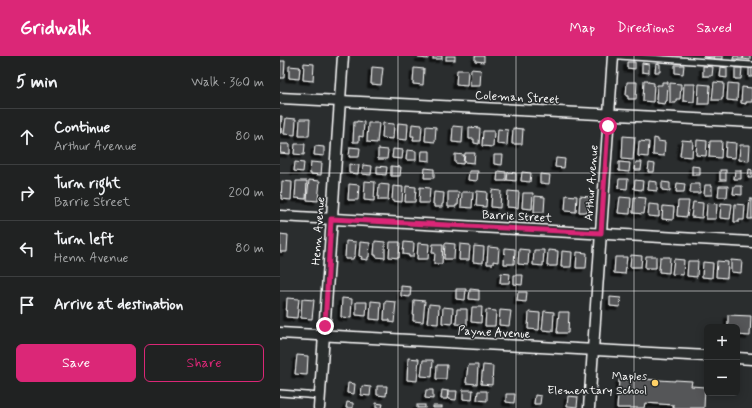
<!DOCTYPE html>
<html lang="en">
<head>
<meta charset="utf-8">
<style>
  body { margin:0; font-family:Mynerve,sans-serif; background:#282a2a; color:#f1f3f6 }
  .controls { position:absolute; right:12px; bottom:12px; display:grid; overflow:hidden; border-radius:6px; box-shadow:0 2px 10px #0003 }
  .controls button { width:36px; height:36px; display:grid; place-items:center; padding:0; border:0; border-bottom:1px solid #3d3f40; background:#202222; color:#f1f3f6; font:20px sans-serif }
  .stop { position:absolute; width:12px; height:12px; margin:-9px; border:3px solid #db2777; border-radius:50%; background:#fff }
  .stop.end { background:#db2777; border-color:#fff; box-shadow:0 1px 4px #0008 }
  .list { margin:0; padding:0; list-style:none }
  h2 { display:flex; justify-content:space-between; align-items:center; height:52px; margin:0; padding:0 16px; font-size:17px }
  h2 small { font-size:13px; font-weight:400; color:#a2a4a5 }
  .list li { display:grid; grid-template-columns:26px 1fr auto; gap:12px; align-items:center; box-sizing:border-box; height:56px; padding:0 16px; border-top:1px solid #3d3f40 }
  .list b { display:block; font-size:15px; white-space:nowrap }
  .list p { margin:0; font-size:13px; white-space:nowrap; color:#a2a4a5 }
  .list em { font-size:13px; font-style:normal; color:#a2a4a5 }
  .actions { display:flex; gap:8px; padding:12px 16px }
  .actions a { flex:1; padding:9px 0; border:1px solid #db2777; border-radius:6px; text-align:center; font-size:14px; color:#db2777 }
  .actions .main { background:#db2777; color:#fff }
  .icon { flex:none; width:22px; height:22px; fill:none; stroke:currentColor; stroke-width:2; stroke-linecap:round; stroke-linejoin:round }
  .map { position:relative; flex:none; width:472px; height:352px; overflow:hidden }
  header { display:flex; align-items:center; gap:24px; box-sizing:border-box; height:56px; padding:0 20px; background:#db2777; color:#fff }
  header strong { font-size:19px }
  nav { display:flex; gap:22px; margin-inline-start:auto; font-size:14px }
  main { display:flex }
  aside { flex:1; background:#202222 }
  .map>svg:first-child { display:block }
  .building { fill:#555758; stroke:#fff; filter:url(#shadow) }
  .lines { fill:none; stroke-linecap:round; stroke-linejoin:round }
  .lane-casing { stroke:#fff; stroke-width:8 }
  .street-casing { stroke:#fff; stroke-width:13 }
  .lane { stroke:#2a2d2e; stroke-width:5 }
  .street { stroke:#2a2d2e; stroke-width:10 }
  .route { stroke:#db2777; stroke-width:5 }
  .grid { fill:none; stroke:#fff; stroke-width:1; stroke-opacity:0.55 }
  .poi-dot { fill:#ffd166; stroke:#2a2d2e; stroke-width:1.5 }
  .labels { text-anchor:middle; stroke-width:3; stroke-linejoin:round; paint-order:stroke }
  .street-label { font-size:12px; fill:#fff; stroke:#2a2d2e }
  .poi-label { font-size:12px; fill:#fff; stroke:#2a2d2e; text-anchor:end }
</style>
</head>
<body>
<header>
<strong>Gridwalk</strong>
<nav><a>Map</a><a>Directions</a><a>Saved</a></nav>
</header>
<main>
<aside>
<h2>5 min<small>Walk · 360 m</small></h2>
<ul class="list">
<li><svg class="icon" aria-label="ahead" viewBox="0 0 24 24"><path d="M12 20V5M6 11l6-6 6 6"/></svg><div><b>Continue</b><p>Arthur Avenue</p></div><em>80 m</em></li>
<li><svg class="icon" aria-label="right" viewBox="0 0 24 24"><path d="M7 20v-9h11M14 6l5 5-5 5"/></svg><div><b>Turn right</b><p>Barrie Street</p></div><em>200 m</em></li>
<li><svg class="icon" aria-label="left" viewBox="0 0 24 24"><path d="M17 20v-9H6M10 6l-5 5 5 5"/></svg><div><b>Turn left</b><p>Henn Avenue</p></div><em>80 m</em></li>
<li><svg class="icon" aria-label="arrive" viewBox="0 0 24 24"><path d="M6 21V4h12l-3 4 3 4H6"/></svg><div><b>Arrive at destination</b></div></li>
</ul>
<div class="actions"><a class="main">Save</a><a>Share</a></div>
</aside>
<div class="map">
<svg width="472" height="352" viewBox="0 0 472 352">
  <defs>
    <filter id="shadow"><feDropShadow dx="-3.5" dy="3.5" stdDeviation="0" flood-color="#0009"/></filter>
  </defs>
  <rect width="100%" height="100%" fill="#2a2d2e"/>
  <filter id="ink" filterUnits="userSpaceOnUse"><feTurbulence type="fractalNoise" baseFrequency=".025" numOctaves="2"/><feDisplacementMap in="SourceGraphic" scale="8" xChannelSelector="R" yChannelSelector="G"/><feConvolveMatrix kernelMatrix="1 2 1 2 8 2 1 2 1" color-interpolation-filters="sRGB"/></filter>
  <g filter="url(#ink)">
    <g class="building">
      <path d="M139 0H148V3L139 2Z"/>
      <rect x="153" y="0" width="9" height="3"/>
      <rect x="166" y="0" width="9" height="4"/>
      <path d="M195 0H204V6L195 5Z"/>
      <path d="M423 0H434V2L423 1Z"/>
      <path d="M435 0H443V3H434Z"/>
      <path d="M454 0H463V3H453Z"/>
      <path d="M464 0H470V4L463 3Z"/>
      <path d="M0 5H5L4 22H0Z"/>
      <path d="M347 6H355V13L347 12Z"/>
      <path d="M24 7 34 8 33 25 23 24Z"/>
      <path d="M362 7 369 8V17L362 16Z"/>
      <path d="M376 7 380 8V16H375Z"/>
      <path d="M395 9H404L403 18 395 17Z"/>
      <path d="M9 10 20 11 19 23 9 22Z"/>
      <path d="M423 10 433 11 432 20H423Z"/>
      <path d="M92 11 103 12 101 29 91 28Z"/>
      <path d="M441 11 447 12V22L440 21Z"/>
      <path d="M134 12 144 13 143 29 133 28Z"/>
      <path d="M455 12H462L461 23H455Z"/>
      <rect x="469" y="12" width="3" height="9"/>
      <path d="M191 13 201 14 200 30H190Z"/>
      <path d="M177 14H188L187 30 176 29Z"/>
      <path d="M364 24H368V26L374 27 373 46 363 45Z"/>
      <path d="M347 26H357L356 43H348V40H346Z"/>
      <path d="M382 26H388L387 45H386L385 48 377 47V44H376L377 29H382Z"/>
      <path d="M434 26 444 27 443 42H442V44H432Z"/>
      <path d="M390 27 401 28 400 43H396V47H390Z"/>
      <path d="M448 27 458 28 457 45 447 44Z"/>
      <path d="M404 28H415L414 46 403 45Z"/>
      <path d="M419 28 430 29 429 48H418Z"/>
      <path d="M462 31 472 32V46H466V48L461 47Z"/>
      <path d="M0 60H2L1 77H0Z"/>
      <path d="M6 62 16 63 15 79 4 78Z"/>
      <path d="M20 63H30L29 80H19Z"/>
      <path d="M77 65 84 66 83 81 79 80V86H73L74 66H77Z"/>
      <path d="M88 67H99L97 87 87 86Z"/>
      <path d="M103 67 114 68 113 83 102 82Z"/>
      <path d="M118 67 128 68 127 84 117 83Z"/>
      <path d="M132 68 142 69 141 84H133L134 80H131Z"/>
      <path d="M146 70 156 71 155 86 145 85Z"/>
      <path d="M173 70 183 71 182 87 172 86Z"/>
      <path d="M189 71 200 72 199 88 194 87V83H189Z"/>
      <path d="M233 72 243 73 242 88H232Z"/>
      <path d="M218 73 228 74 227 89 217 88Z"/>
      <path d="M203 75H214L213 91 202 90Z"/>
      <path d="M343 80 355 81 353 104 342 103Z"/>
      <path d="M374 82 378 83V85L385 86 384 100 373 99Z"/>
      <path d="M402 84 413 85 412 101 400 100Z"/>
      <path d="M417 84 427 85 426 100 416 99Z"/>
      <path d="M359 85 369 86 368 101 358 100Z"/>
      <path d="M430 85H442L441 102 429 101Z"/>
      <path d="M446 86 456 87 455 102 445 101Z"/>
      <path d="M1 88H10V98L0 97Z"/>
      <path d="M15 88H25L24 99 14 98Z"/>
      <path d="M460 89H470L469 105 459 104Z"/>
      <path d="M35 90 44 91V100L34 99Z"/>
      <path d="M70 91 80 92 79 101H69Z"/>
      <path d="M98 93 108 94 107 103H98Z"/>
      <path d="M113 93 123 94 122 103 112 102Z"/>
      <path d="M127 94 136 95V104H126Z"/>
      <path d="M142 95H150V105L141 104Z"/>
      <path d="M185 97H195L194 107 184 106Z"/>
      <path d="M175 98 184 99 183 108 175 107Z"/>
      <path d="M214 99H223L222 109 214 108Z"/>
      <path d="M276 102 285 103 284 112 275 111Z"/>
      <path d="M15 106 24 107 23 116 14 115Z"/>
      <path d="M31 106 42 107 41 119 30 118Z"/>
      <path d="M339 106 350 107 349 116 339 115Z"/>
      <path d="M356 106H362L361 114H355Z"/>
      <path d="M369 107 375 108 374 116H368Z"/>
      <path d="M69 108 79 109 78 118 69 117Z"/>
      <path d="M83 109 92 110 91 119 82 118Z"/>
      <path d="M97 110 107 111 106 119 97 118Z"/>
      <path d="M111 110 121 111 120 120H111Z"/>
      <path d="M412 110 420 111V119H412Z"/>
      <path d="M145 112 154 113V122H144Z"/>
      <path d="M469 113 472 114V122H468Z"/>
      <rect x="440" y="114" width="6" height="10"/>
      <path d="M455 114H461V123H454Z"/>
      <path d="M189 115H198L197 125 188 124Z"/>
      <path d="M218 115 226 116V125H217Z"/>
      <path d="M228 116 236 117V125L227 124Z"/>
      <path d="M242 116 251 117 250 126 241 125Z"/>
      <path d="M260 118 270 119 269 128 260 127Z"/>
      <path d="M339 123H348L347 133 338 132Z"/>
      <path d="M29 124 40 125 38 145 27 144Z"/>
      <path d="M355 124 363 125 362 134 354 133Z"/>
      <path d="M2 125 12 126 11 144 1 143Z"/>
      <path d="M16 125H27L26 143 15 142Z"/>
      <path d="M85 125 95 126 94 145 84 144Z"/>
      <path d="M369 125 377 126V135L368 134Z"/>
      <path d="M382 126 390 127V135L382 134Z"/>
      <path d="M397 127 405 128 404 136H396Z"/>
      <path d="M69 128 79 129 78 144H68Z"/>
      <path d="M99 128 109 129 108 144H98Z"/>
      <path d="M411 128H420V137H410Z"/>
      <path d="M425 129H432V139H424Z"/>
      <path d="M113 130 123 131 122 146 112 145Z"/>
      <path d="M126 130 136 131 135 146H125Z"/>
      <path d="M439 130H448L447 141H438Z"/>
      <path d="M454 130H462V139L453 138Z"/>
      <path d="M140 131 150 132 149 147H139Z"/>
      <path d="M212 134 221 135 220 152 211 151Z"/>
      <path d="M197 135 207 136 206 151 196 150Z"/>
      <path d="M228 135 239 136 238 152 227 151Z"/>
      <path d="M154 136 164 137 163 148H162V151H154V148H153Z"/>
      <path d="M168 136H179L178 149H176V151H168Z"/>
      <path d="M182 136H193L192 152 181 151Z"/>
      <path d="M243 137H253L252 153 242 152Z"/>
      <path d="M286 139 297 140 296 156 285 155Z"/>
      <path d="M255 140 265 141 264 156H254Z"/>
      <path d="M300 140 310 141 309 156H299Z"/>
      <path d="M340 141 351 142 350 158 338 157Z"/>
      <path d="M354 141 366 142 364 158 353 157Z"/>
      <path d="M470 143H472V163H468Z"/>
      <path d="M398 145H409L407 161 397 160Z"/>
      <path d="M413 146 423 147 422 162 411 161Z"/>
      <path d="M427 147 437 148 436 163H426Z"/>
      <path d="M441 147 452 148 450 163 440 162Z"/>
      <path d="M369 148 379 149V161L368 160Z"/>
      <path d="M455 148 465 149 464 164H459V166H454Z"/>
      <path d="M383 150 394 151 393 164 382 163Z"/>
      <path d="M0 178 8 179 7 196H0Z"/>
      <path d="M66 185 76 186 75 200H74L73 203H65Z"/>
      <path d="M95 185 105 186V202L96 201V199H94Z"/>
      <path d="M80 186 90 187 89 201H88V204L81 203 82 201 79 200Z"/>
      <path d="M110 186H120L119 202 109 201Z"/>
      <path d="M124 186 134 187 133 201H129V199L123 198Z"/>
      <path d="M138 187 149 188 148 203H137Z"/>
      <path d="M165 187 175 188 174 203H164Z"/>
      <path d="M153 188H163L162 208H154L155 197H152Z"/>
      <path d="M180 188 190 189 189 204H179Z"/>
      <path d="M194 190 204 191 203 207 193 206Z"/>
      <path d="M208 191 219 192 218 206 213 205V208H207Z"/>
      <path d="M225 192 235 193 234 208H224Z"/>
      <path d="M239 193 249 194 248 209 238 208Z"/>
      <path d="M254 194H264L263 210 253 209Z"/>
      <path d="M268 194 278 195 277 210H267Z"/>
      <path d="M282 195 292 196 291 211H281Z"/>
      <path d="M297 196 307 197 306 212H296Z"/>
      <path d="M351 199 362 200 361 211H350Z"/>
      <path d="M366 200H376V212H365Z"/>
      <path d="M335 201H347L345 218 334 217Z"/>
      <path d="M380 201H390L389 217 379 216Z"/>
      <path d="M394 203 404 204 403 219 392 218Z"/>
      <path d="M451 204 462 205 461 217 451 216Z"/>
      <path d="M408 205H418L417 221 407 220Z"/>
      <path d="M437 205 448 206 447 222 436 221Z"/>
      <path d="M423 206 433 207 432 222 422 221Z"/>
      <path d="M221 217 230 218 229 227H220Z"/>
      <path d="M234 219H243L242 229 234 228Z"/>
      <path d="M121 230 131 231 130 241 121 240Z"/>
      <path d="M176 233H186L185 244 176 243Z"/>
      <path d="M190 233 199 234V244L189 243Z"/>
      <path d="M238 236H247L246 246 237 245Z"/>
      <path d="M330 241 341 242 340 251 330 250Z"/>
      <path d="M7 242 19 243 17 262 6 261Z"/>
      <path d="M62 242 72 243 71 262 61 261Z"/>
      <path d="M22 243 34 244 32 263 21 262Z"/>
      <path d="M134 244 145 245 143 266 133 265Z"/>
      <path d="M91 245 101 246 100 264 90 263Z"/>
      <path d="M105 245 116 246 114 267 110 266V264H104Z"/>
      <path d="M76 246H87L86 260 76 259Z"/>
      <path d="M149 248 159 249 158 268 147 267Z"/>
      <path d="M163 251 173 252 172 268 162 267Z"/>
      <path d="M192 251H202L201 267 191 266Z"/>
      <path d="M177 253H187V269L176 268Z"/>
      <path d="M206 254 216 255 215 270H205Z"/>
      <path d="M220 254 231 255 229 270 219 269Z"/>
      <path d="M264 255 274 256 273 275 262 274Z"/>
      <path d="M249 256 260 257 259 274 248 273Z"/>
      <path d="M279 256H289L288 277H277Z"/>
      <path d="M448 259 471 260 470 280 457 279V271H448Z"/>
      <path d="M17 299 28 300 27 319 15 318Z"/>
      <path d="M128 302 139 303 137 325 127 324Z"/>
      <path d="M143 304H153L152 321 141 320Z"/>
      <path d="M157 309H167L166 323H156Z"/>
      <path d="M188 309H198L197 328 186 327Z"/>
      <path d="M203 309 213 310 212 329 201 328Z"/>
      <path d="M348 321 363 322V323L395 325V324L412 325 411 330 425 331 424 352H393L394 349 365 347 364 352H337L339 324 340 323 348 324Z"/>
      <path d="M68 327 75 328 74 338 67 337Z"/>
      <path d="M82 330 91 331 90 340 81 339Z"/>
      <path d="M97 330H107L106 340 97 339Z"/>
      <path d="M146 334H153V343L145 342Z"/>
      <path d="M162 334 168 335 167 343H161Z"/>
      <path d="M183 334H193L192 344 183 343Z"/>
      <path d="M168 335H177L176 344 168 343Z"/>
      <path d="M198 335H207V345L197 344Z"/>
      <path d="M226 338H235L234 347 226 346Z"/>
      <path d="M255 339 261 340 260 348H254Z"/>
      <path d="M288 340 298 341 297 351 287 350Z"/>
      <path d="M67 346 73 347V352H66Z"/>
      <path d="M96 347 103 348 102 352H96Z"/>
      <rect x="137" y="349" width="8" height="3"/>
      <rect x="153" y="350" width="9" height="2"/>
    </g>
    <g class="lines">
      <g class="lane-casing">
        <g id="lane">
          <path d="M339 0 472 9"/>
          <path d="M0 337 40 340"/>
        </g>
      </g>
      <g class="street-casing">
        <g id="street">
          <path d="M0 42 319 58 472 66"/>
          <path d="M0 160 472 186"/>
          <path d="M0 277 427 300"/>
          <path d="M457 302 472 303"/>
          <path d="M39 352 63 0"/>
          <path d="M309 352 333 0"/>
        </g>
      </g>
      <use href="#lane" class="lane"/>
      <use href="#street" class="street"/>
    </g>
  </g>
  <g class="lines" filter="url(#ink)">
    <path class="route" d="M45 270 51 163 321 177 328 70"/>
  </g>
  <path class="grid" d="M118 0V352M236 0V352M354 0V352M0 117H472M0 235H472"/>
  <circle class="poi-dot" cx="375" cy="327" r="4"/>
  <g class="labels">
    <g class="street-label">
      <text transform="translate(237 41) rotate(3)" y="4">Coleman Street</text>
      <text transform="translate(311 127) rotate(-86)" y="4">Arthur Avenue</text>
      <text transform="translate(237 160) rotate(3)" y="4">Barrie Street</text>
      <text transform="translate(38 175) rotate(-86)" y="4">Henn Avenue</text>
      <text transform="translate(214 276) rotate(3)" y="4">Payne Avenue</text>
    </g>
    <g class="poi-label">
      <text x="367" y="324">Maples<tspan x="367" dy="14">Elementary School</tspan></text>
    </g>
  </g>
</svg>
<div class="controls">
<button>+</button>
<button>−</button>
</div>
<div class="stop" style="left:328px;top:70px"></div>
<div class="stop end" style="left:45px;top:270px"></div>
</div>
</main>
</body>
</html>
